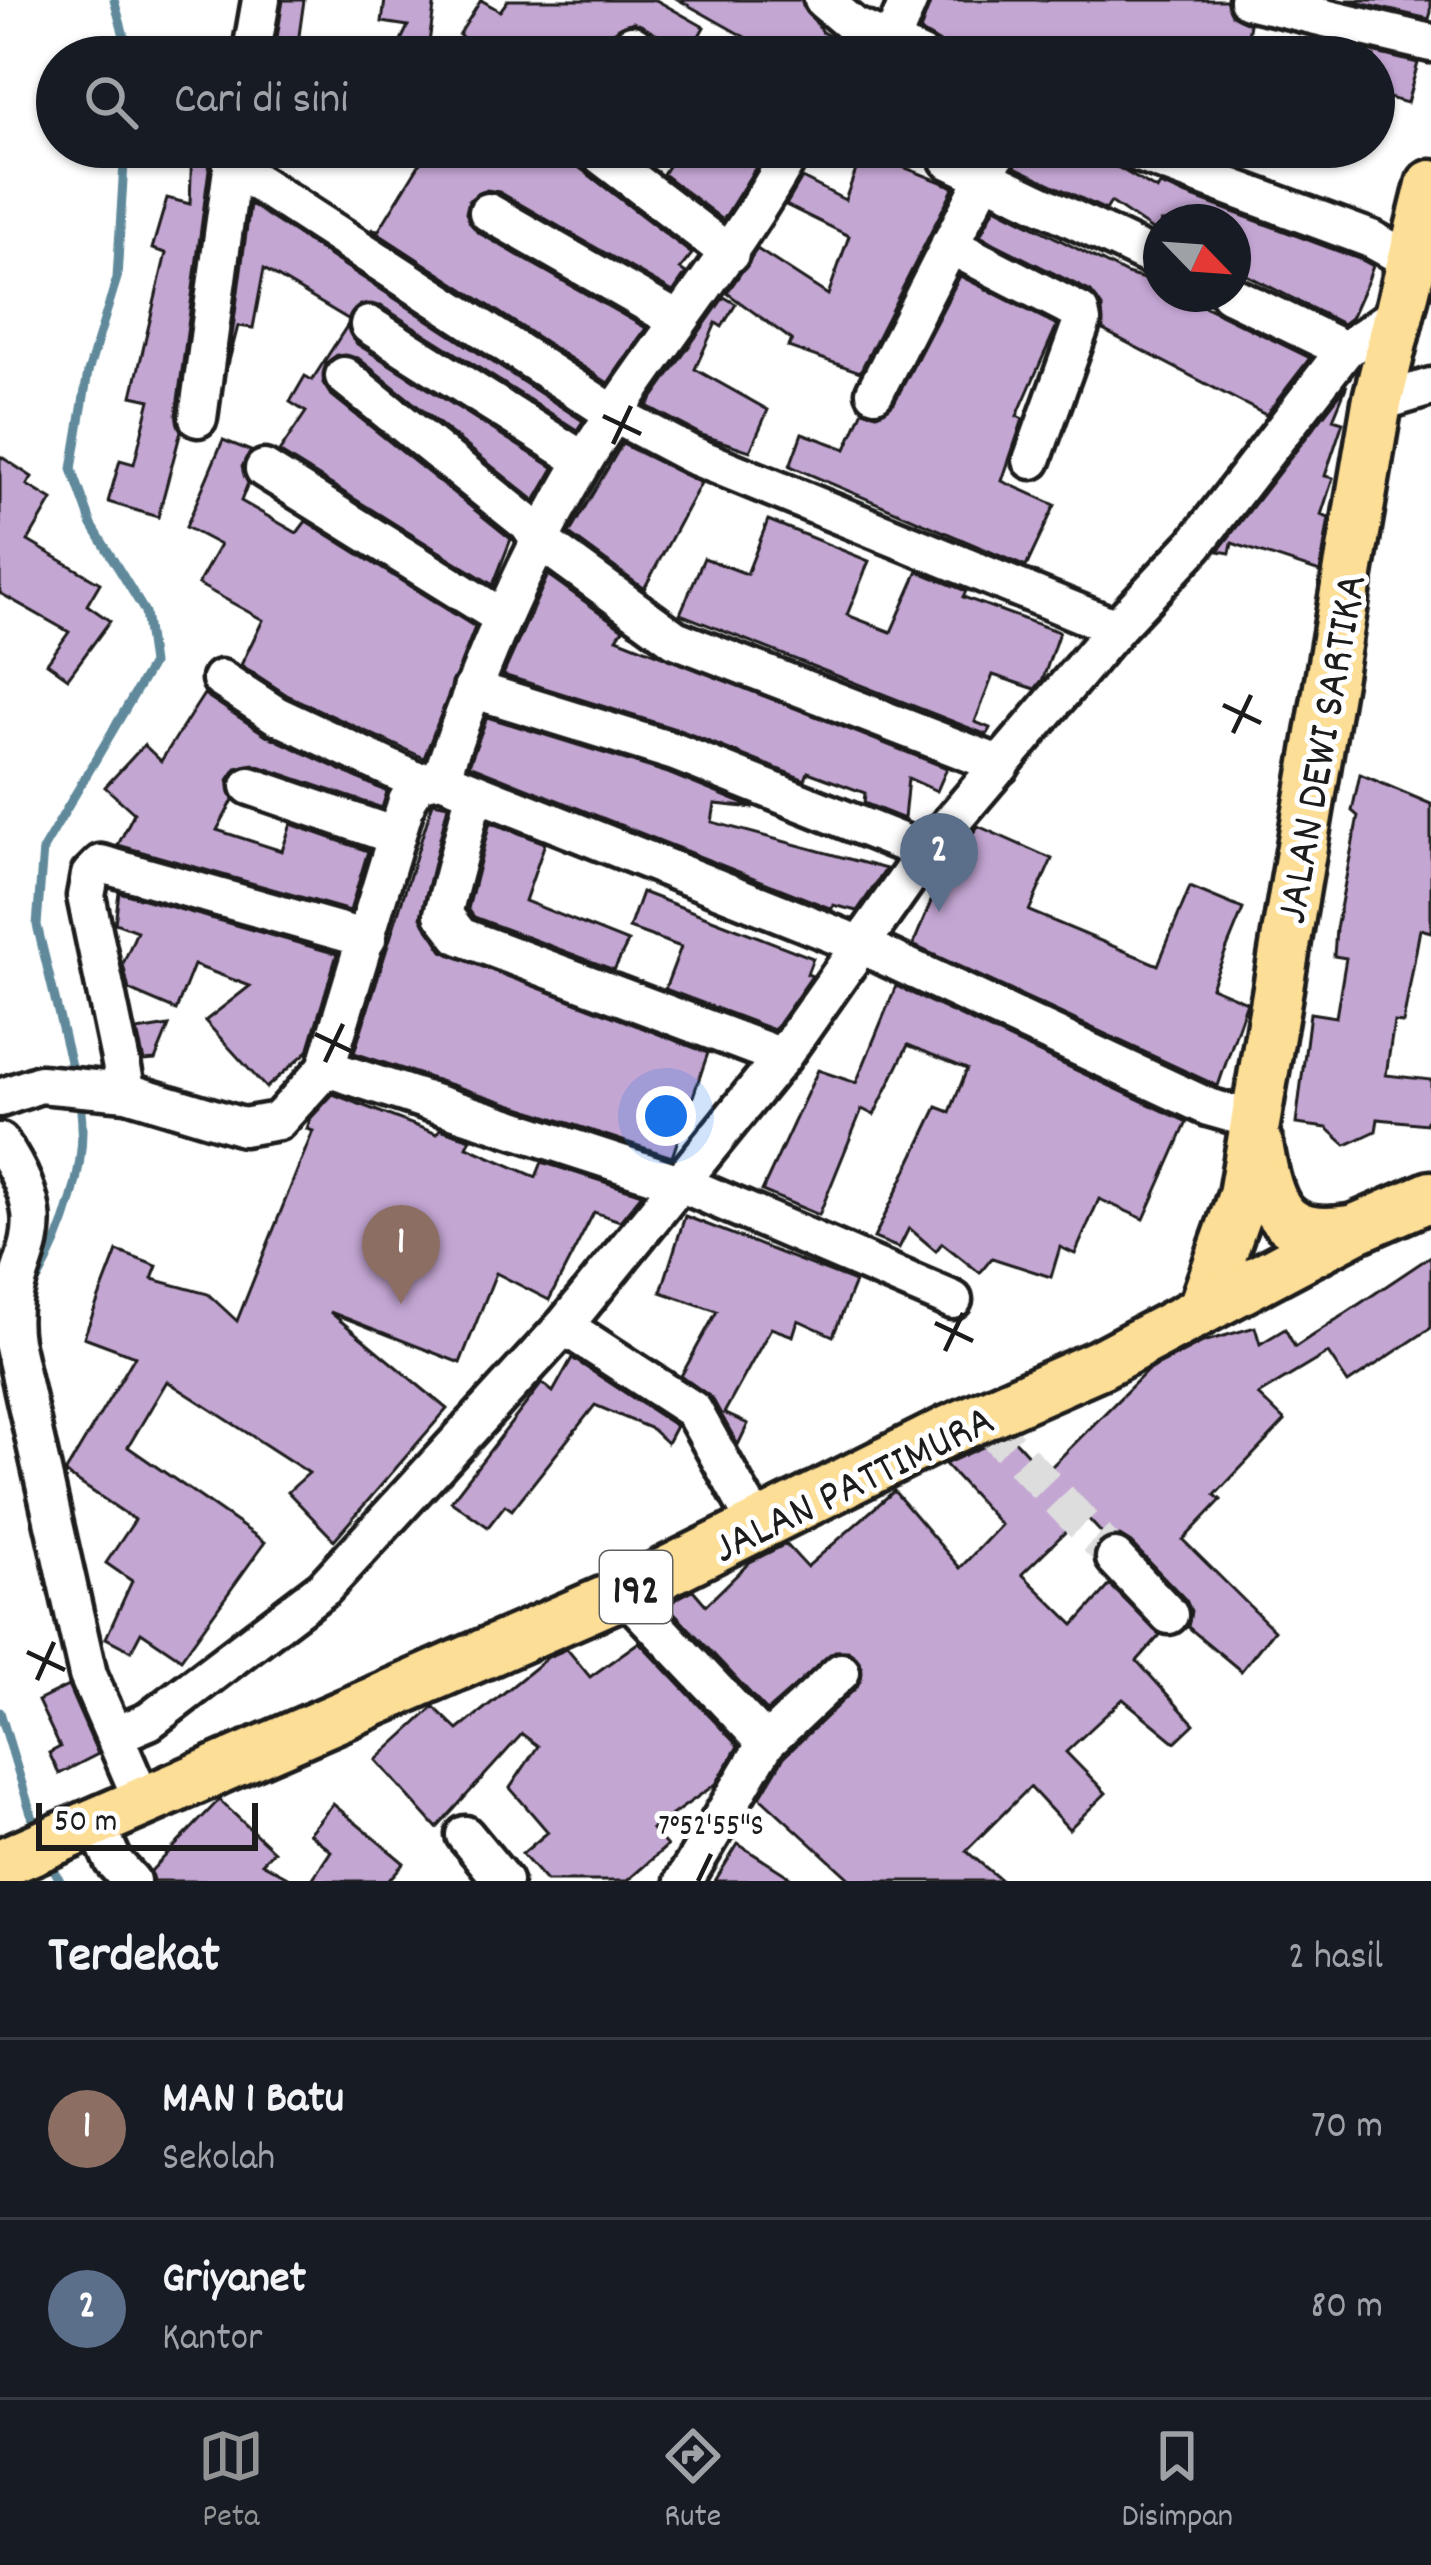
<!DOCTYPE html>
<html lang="id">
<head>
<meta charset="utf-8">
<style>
  body { margin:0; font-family:Dekko,sans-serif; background:#20242c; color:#f1f3f6 }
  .compass { position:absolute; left:1143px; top:204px; width:108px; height:108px; border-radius:50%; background:#171b24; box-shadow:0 3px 9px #0004; rotate:115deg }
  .scale { position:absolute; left:36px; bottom:30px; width:222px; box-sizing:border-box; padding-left:12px; border:6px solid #1c1c1c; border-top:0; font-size:33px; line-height:42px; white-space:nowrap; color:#1c1c1c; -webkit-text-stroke:9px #fff; paint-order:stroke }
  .you { position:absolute; left:666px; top:1116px; width:42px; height:42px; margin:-30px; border:9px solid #fff; border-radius:50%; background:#1a73e8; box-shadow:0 0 0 18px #1a73e833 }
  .badge { display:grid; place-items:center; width:78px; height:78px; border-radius:50%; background:#919294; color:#fff; font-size:39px; font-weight:700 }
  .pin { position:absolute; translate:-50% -99px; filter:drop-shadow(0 3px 6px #0008) }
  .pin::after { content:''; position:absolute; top:63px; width:42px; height:36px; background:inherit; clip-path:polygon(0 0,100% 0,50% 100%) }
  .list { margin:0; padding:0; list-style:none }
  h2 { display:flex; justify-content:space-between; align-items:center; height:156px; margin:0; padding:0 48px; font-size:51px }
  h2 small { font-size:39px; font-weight:400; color:#9ea1a6 }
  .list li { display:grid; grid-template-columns:78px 1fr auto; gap:36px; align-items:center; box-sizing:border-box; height:180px; padding:0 48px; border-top:3px solid #363941 }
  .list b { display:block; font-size:45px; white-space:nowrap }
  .list p { margin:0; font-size:39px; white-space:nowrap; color:#9ea1a6 }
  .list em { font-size:39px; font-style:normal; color:#9ea1a6 }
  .icon { flex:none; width:66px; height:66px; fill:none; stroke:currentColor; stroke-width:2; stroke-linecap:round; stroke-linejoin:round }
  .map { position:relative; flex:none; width:1431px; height:1881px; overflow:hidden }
  .search { position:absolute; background:#171b24; box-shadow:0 3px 9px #0004; left:36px; right:36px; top:36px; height:132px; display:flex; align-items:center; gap:30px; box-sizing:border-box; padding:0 42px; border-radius:66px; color:#9ea1a6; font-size:45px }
  .sheet { height:516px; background:#171b24 }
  nav { display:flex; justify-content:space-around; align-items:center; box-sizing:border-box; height:168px; border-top:3px solid #363941; background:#171b24; font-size:33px; color:#9ea1a6 }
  nav a { display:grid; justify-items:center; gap:6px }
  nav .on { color:#919294 }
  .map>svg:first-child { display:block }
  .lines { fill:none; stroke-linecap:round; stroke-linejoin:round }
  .stream { stroke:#608a9b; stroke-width:9 }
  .building { fill:#c4a6d3; stroke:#1c1c1c; stroke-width:3 }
  .minor-tunnel { stroke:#ddd; stroke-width:36; stroke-dasharray:36 18; stroke-linecap:butt }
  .minor-casing { stroke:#1c1c1c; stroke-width:45 }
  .major-casing { stroke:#1c1c1c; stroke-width:57 }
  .minor { stroke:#fff; stroke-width:36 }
  .major { stroke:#fdde96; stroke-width:48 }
  .ticks { fill:none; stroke:#1c1c1c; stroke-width:4.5 }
  .labels { text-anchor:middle; stroke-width:10; stroke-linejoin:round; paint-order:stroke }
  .shield { fill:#fff; stroke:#606060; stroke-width:3 }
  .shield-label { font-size:42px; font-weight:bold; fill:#1c1c1c }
  .street-label { font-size:45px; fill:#1c1c1c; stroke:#fff }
  .ticks-label { font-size:30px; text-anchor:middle; fill:#1c1c1c; stroke:#fff; stroke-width:10; stroke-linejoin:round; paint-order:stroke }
</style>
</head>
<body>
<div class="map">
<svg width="1431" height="1881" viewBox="0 0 1431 1881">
  <rect width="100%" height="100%" fill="#fff"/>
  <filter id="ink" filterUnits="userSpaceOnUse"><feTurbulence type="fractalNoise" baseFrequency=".00833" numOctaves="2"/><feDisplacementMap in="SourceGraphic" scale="24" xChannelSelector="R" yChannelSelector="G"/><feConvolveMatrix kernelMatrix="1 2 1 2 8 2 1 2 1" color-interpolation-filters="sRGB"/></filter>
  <g filter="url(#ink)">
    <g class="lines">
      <g class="stream">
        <path d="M114 0 130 57"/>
        <path d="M74 1078 37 925 43 849 152 664 145 612 92 525 72 469 88 372 117 278 125 147"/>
        <path d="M29 1294C63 1240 93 1157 78 1094"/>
        <path d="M0 1712 37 1833"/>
        <path d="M49 1859 60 1881"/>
      </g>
    </g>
    <g class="building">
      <path d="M283 0H304L296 57H274Z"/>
      <path d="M385 0H435L427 57H393L408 26 382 22Z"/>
      <path d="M481 0 500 11 508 0H656L704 27 687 57H673L664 38 633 22 613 32 614 57H493L459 35Z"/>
      <path d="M679 0H801L822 32 868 57H739L750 40Z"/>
      <path d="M931 0H1226L1232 15 1250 24 1244 57H944L940 43 920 31Z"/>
      <path d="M1346 0H1431V12L1429 19Z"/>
      <path d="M1317 39 1418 63 1407 103 1374 94V57H1312Z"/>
      <path d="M192 147H212L176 415 181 431 158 517 108 502 120 460 134 464 150 400 132 396 166 253 152 249 167 198 190 204Z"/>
      <path d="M430 147H568L576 165 692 254 680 269 686 273 673 292 499 192 487 190 469 200 466 213 477 232 646 328 608 383 371 229 379 230Z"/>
      <path d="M680 147H761L766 151 723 220 663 174Z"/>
      <path d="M1022 147H1098L1095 154 1157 190 1160 185 1362 260 1373 266 1368 280 1351 318 1343 324 1233 268V222H1161V236L1111 202 1106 210 1015 167Z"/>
      <path d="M863 151 954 187 860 372 788 347 792 340 727 293 757 249 828 295 849 236 786 205 802 178 845 200Z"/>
      <path d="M250 204 583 421 577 430 381 306 360 305 348 319 264 269 253 328 238 326 228 365Z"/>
      <path d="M995 207 1127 274 1158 283 1161 294H1179L1310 358 1266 415 1103 330 1102 307 1091 292 980 236Z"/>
      <path d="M960 276 1057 325 1017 416 1023 419 1002 481 1055 505 1026 567 790 466 802 433 846 449 863 410 877 414 894 403Z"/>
      <path d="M724 297 736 304 722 327 716 323 695 369 768 410 750 451 702 435 647 406Z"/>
      <path d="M347 326 357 344 554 468 535 501 358 358 337 355 326 363 323 383 330 394 511 539 493 585 279 452 306 412 290 402 305 376 312 380Z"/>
      <path d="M1347 385 1333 419 1343 422 1325 476 1333 478 1321 515 1329 518 1320 572 1232 543 1230 553 1218 551Z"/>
      <path d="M223 440 251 451 242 467 248 483 241 501 297 533 306 521 475 627 424 758 287 695 241 665 263 620 198 584 220 545 186 527Z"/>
      <path d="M622 444 701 483 644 589 569 534Z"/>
      <path d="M0 456 32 477 27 485 52 500 28 541 100 583 87 605 110 621 68 678 47 663 69 632 0 593Z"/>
      <path d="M768 520 869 561 847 615 891 632 918 571 966 591 963 597 1059 632 1043 679 1035 689 993 675 975 722 990 728 987 735 680 614 704 558 747 574Z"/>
      <path d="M548 575 623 629 617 638 947 768 937 791 908 778 904 819 864 803 865 793 808 772 805 780 682 731 503 675Z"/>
      <path d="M204 694 266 735 387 792 382 808 253 764 236 768 228 780 233 800 217 830 282 851 291 824 368 851 350 911 118 845 134 813 105 787 144 745 161 761Z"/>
      <path d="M487 717 668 773 754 808 715 804 712 822 886 869 857 911 833 905 832 909 469 765Z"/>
      <path d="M1360 774 1431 804V932L1420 929 1403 1023 1394 1022 1386 1075 1431 1080V1109L1426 1124 1378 1119 1376 1131 1346 1145 1327 1128 1296 1124 1310 1013 1336 1017 1346 958 1334 956 1336 929 1358 816 1352 811Z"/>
      <path d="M433 802 448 805 421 917 443 951 708 1053 672 1157 354 1053Z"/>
      <path d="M490 822 545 843 525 901 628 942 614 970 474 917 468 909Z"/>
      <path d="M978 826 1052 859 1029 911 1158 965 1190 887 1243 909 1211 987 1247 1002 1218 1086 913 945 942 875 946 877Z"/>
      <path d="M119 892 337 954 308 1051 266 1088 205 1021 250 986 194 965 176 1010 129 990 123 964 137 931 115 923Z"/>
      <path d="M642 892 813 958 807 974 812 976 774 1030 665 989 681 947 629 928Z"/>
      <path d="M896 986 1187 1122 1144 1219 1099 1199 1075 1254 1060 1247 1051 1277 992 1258 980 1273 942 1243 936 1251 909 1228 899 1248 874 1238 937 1107 950 1112 967 1069 908 1045 874 1115 862 1109 819 1215 762 1191 818 1070 856 1083Z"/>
      <path d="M169 1026 155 1060 144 1061 137 1031Z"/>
      <path d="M333 1094 437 1134 440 1129 471 1139 467 1147 536 1177 542 1162 642 1194 620 1221 594 1212 549 1300 496 1273 460 1363 330 1312 447 1409 334 1540 288 1492 309 1473 167 1381 128 1447 265 1542 181 1659 141 1632 131 1651 106 1638 132 1581 106 1563 135 1520 65 1473 135 1356 84 1337 117 1251 157 1266 152 1279 208 1294 237 1321 313 1131 307 1129 310 1119Z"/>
      <path d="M685 1216 855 1282 833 1336 798 1320 793 1336 771 1328 724 1413 748 1424 738 1445 712 1398 681 1376 717 1311 661 1292Z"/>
      <path d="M1431 1256V1328L1348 1383 1328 1353 1258 1395 1285 1421 1215 1495 1221 1500 1183 1540 1274 1630 1241 1671 1188 1627 1191 1611 1186 1600 1131 1543 1120 1536 1106 1538 1084 1514 1022 1574 1074 1625 1110 1585 1160 1635 1137 1661 1194 1724 1175 1742 1123 1699 1066 1752 1106 1793 1069 1829 1030 1787 966 1851 1002 1881H852L760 1797 784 1757 857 1687 862 1666 848 1651H835L767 1711 668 1606 676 1599 693 1590 706 1605 750 1562 786 1544 807 1567 894 1491 960 1568 1001 1525 945 1464 1010 1435 1045 1473 1147 1371 1203 1342 1255 1327 1260 1344 1285 1329 1295 1347Z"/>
      <path d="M572 1358 676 1426 667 1443 652 1429 595 1405 512 1510 505 1505 488 1527 451 1501 542 1383 553 1392Z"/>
      <path d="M639 1642 738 1746 716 1784 652 1829 667 1846 627 1881H546L522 1854 548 1832 510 1788 538 1746 522 1734 437 1828 376 1760 434 1707 458 1730 548 1657 567 1649 590 1677Z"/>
      <path d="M68 1686 98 1754 59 1774 49 1753 60 1747 38 1701Z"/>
      <path d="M219 1800 274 1851 262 1863 295 1881H153L151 1871Z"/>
      <path d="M333 1804 404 1863 388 1881H311L331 1851 309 1833Z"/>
      <path d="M738 1844 796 1881H715Z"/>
    </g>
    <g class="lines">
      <path class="minor-tunnel" d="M984 1421 1115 1558"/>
      <g class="minor-casing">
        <g id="minor">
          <path d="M823 0 854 26 922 57"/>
          <path d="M1248 0 1431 43"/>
          <path d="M891 42 909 0"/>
          <path d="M632 44 651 57"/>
          <path d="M251 57 261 0"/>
          <path d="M590 147 730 254"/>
          <path d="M1123 147 1371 239 1409 260"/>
          <path d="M949 160 1161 261"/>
          <path d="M232 166 614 414 692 455 1116 628"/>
          <path d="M488 212 679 321"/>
          <path d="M949 245 1080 312 1082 321 1032 460"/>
          <path d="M1229 294 1345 350"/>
          <path d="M369 325 584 461"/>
          <path d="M344 376 528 524 539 540 675 639 1001 765"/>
          <path d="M875 392 1000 147"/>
          <path d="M1377 403 1431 387"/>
          <path d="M198 418 235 147"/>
          <path d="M264 469 500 616"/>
          <path d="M221 679 276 715 419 782"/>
          <path d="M472 689 675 752 926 852"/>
          <path d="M441 778C485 650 538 527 614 414 674 324 742 242 794 147"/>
          <path d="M250 786 395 836"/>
          <path d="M474 795 443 914 460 936 782 1057"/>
          <path d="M326 1068 680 1183 953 1300"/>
          <path d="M127 1092 86 896 90 875 101 864 367 939"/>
          <path d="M0 1098 40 1084 127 1092 243 1127 278 1121 326 1068 407 801 419 782 441 778 863 946 1208 1107 1254 1120"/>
          <path d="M0 1142C70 1246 0 1255 13 1342L88 1675 143 1802"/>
          <path d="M564 1326 693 1410 758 1527"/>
          <path d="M1115 1558 1169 1615"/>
          <path d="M624 1593 766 1743"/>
          <path d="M116 1735 149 1721 324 1588 564 1326 782 1057 926 852 1116 628 1195 544 1345 350 1397 314"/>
          <path d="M97 1825 113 1861 131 1881"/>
          <path d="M465 1835 503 1881"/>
          <path d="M684 1881 766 1743 841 1672"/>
        </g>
      </g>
      <g class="major-casing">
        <g id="major">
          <path d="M1258 1144C1269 1207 1279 1241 1350 1230"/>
          <path d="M1202 1310 1243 1195 1377 403 1431 185"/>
          <path d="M0 1864 624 1593 950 1430 1100 1364 1355 1229 1431 1196"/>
        </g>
      </g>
      <use href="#minor" class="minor"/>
      <use href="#major" class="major"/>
    </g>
  </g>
  <path class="ticks" d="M603 416 641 434M613 444 631 406M1223 705 1261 723M1233 733 1251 695M315 1034 353 1052M325 1062 343 1024M935 1323 973 1341M945 1351 963 1313M27 1652 65 1670M37 1680 54 1642M698 1881 711 1854"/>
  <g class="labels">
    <rect class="shield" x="600" y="1551" width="72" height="72" rx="9"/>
    <g class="shield-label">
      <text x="636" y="1602">192</text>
    </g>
    <g class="street-label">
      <text transform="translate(1318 748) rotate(-80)" y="16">JALAN DEWI SARTIKA</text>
      <text transform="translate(852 1481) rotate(-26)" y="16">JALAN PATTIMURA</text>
    </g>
  </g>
  <g class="ticks-label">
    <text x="711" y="1834">7°52'55"S</text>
  </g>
</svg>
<svg class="compass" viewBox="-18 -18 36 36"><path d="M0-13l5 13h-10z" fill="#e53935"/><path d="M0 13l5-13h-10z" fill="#9ea1a6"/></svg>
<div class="scale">50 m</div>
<div class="you"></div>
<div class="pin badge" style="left:401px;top:1304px;background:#8d6e63">1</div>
<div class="pin badge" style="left:939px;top:912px;background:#5c6f8a">2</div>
<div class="search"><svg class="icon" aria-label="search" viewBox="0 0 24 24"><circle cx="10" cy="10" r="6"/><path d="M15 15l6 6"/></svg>Cari di sini</div>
</div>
<section class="sheet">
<h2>Terdekat<small>2 hasil</small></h2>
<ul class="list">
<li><span class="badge" style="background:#8d6e63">1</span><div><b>MAN 1 Batu</b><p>Sekolah</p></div><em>70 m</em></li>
<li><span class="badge" style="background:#5c6f8a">2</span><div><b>Griyanet</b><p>Kantor</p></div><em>80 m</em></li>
</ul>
</section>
<nav>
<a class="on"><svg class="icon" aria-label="map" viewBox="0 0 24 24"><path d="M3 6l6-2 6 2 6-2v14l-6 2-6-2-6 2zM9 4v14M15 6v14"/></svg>Peta</a>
<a><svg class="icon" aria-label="directions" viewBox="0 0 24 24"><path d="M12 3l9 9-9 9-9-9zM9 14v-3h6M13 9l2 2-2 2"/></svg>Rute</a>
<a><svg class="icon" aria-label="saved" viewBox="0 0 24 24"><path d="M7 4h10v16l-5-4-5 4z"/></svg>Disimpan</a>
</nav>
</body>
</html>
